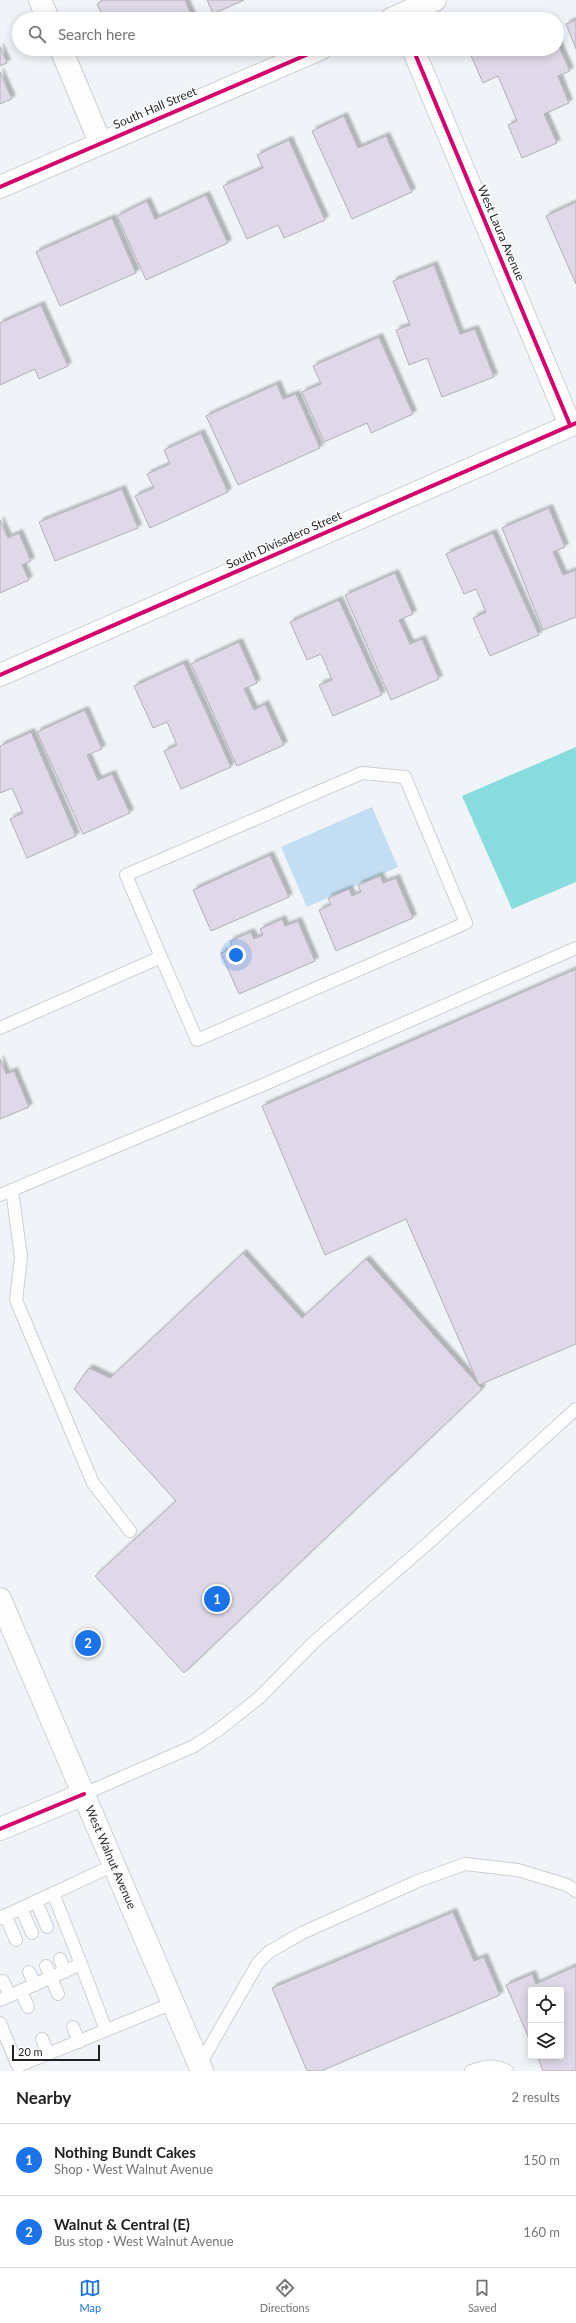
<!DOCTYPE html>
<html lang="en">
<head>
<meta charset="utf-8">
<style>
  body { margin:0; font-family:Lato,sans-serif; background:#f6f6f6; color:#222 }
  .controls { position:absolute; right:12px; bottom:12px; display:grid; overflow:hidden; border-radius:4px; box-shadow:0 2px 10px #0003 }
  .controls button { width:36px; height:36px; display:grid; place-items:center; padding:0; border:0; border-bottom:1px solid #e0e0e0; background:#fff; color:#222; font:20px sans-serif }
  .scale { position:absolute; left:12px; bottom:10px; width:88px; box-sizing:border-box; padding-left:4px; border:2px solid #1f2224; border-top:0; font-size:11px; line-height:14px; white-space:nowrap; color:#1f2224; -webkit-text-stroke:3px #fff; paint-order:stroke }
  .you { position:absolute; left:236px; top:955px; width:14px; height:14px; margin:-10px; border:3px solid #fff; border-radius:50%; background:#1a73e8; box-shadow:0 0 0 6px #1a73e833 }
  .badge { display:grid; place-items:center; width:26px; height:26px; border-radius:50%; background:#1a73e8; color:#fff; font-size:13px; font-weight:700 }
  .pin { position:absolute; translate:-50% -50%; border:2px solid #fff; box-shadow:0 1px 4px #0006 }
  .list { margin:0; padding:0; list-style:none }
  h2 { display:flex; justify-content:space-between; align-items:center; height:52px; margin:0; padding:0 16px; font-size:17px }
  h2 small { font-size:13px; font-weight:400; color:#767676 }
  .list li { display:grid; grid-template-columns:26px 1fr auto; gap:12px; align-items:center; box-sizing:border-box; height:72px; padding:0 16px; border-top:1px solid #e0e0e0 }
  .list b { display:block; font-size:15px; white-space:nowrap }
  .list p { margin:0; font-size:13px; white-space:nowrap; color:#767676 }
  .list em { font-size:13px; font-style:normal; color:#767676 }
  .icon { flex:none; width:22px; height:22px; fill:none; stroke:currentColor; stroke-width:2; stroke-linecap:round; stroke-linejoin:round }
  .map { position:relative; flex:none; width:576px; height:2071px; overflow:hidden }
  .search { position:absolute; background:#fff; box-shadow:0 2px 10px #0003; left:12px; right:12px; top:12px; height:44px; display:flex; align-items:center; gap:10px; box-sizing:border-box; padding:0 14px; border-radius:22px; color:#767676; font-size:15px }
  .sheet { height:196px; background:#fff }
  nav { display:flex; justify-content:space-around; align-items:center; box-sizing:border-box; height:56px; border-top:1px solid #e0e0e0; background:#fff; font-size:11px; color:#767676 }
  nav a { display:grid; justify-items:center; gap:2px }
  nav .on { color:#1a73e8 }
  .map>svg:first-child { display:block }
  .green { fill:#c3def2 }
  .water { fill:#88dcdd }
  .building { fill:#ded8e8; stroke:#b0b1b4; filter:url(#shadow) }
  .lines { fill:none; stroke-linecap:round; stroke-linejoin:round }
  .service-casing { stroke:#cdd0d2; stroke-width:14 }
  .minor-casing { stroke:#cdd0d2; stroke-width:24 }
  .secondary-casing { stroke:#cdd0d2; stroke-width:24 }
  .service { stroke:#fdfdfe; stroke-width:12 }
  .minor { stroke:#fdfdfe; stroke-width:22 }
  .secondary { stroke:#fdfdfe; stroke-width:22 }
  .cycleway-casing { stroke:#fff; stroke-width:6 }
  .cycleway { stroke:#d6006c; stroke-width:4 }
  .labels { text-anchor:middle; stroke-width:3; stroke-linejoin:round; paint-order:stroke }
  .street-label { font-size:12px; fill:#1f2224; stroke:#fff }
</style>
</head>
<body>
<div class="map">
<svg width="576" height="2071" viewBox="0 0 576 2071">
  <defs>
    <filter id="shadow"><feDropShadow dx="3.5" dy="-3.5" stdDeviation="1" flood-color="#0004"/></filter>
  </defs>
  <rect width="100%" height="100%" fill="#f0f4f8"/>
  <path class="green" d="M372 807 398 867 307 907 281 847Z"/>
  <path class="water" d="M576 747V882L512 909 462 796Z"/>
  <g class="building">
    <path d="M103 0H185L193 19H104L97 4Z"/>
    <path d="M207 0H244L213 14Z"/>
    <path d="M576 20V49L566 24Z"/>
    <path d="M557 42 570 71 558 76 569 103 544 114 557 143 522 158 508 125 517 121 498 76 483 83 470 53 480 49H557Z"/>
    <path d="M0 47 7 63 0 66Z"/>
    <path d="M0 72 12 99 0 104Z"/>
    <path d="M344 116 358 148 386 136 412 192 352 219 312 131Z"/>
    <path d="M289 140 325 220 284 238 278 225 247 239 223 186 263 168 257 155Z"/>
    <path d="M206 195 228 243 146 280 117 216 147 201 155 219Z"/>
    <path d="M576 202V284L546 216Z"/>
    <path d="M112 218 136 273 60 306 36 252Z"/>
    <path d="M434 265 460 334 475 329 494 377 442 397 427 358 409 365 396 330 410 325 393 281Z"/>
    <path d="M41 305 68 366 39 379 35 369 0 385V323Z"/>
    <path d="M379 337 413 414 371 433 367 423 324 442 302 392 321 384 313 366Z"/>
    <path d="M277 384 283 399 296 394 320 448 238 485 206 416Z"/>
    <path d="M201 433 228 492 150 528 135 496 154 488 147 474 170 464 164 450Z"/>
    <path d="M122 489 138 528 55 561 39 522Z"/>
    <path d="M549 508 565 547 553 552 563 575 576 570V617L543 630 502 528Z"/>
    <path d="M0 520 8 538 19 533 31 561 22 565 29 580 0 593Z"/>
    <path d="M493 533 539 635 490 656 473 618 486 612 476 589 464 594 446 554Z"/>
    <path d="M395 573 413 614 399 620 410 644 422 639 439 679 391 700 345 595Z"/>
    <path d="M339 600 382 695 333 716 319 685 332 680 321 654 307 660 290 622Z"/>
    <path d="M239 642 257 683 244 689 254 710 265 704 284 745 237 766 191 664Z"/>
    <path d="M184 663 231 767 181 789 164 751 177 745 167 722 153 728 134 686Z"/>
    <path d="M85 710 102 749 87 755 98 780 112 774 130 813 83 834 37 732Z"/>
    <path d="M31 732 76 836 27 858 10 819 23 813 12 788 0 793V746Z"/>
    <path d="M270 855 289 897 211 931 193 890Z"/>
    <path d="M380 876 383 883 396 878 413 918 336 951 319 910 331 905 328 898 349 889 352 896 361 892 358 885Z"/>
    <path d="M282 919 285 926 298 921 315 961 239 994 221 953 233 948 230 941 251 932 254 939 263 935 260 929Z"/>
    <path d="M576 969V1344L479 1385 406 1219 325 1255 262 1106Z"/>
    <path d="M0 1059 6 1074 14 1071 29 1107 0 1119Z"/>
    <path d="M243 1253 302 1318 366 1259 482 1389 184 1673 95 1576 176 1501 74 1389 89 1368 110 1378Z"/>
    <path d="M453 1912 474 1961 484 1957 500 1995 321 2071H307L272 1988Z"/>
    <path d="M576 1966V2071H543L537 2056H561V1990H531V2043L506 1985 532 1974 536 1984Z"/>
  </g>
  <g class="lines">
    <g class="service-casing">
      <g id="service">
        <path d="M0 1028 161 957 126 875 362 773 405 777 466 923 197 1040 161 957"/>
        <path d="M12 1190 21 1257 16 1300 93 1483 130 1531"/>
        <path d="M0 1195 258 1087 576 948"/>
        <path d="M84 1794 194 1746 221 1728 260 1697 314 1642 426 1545 576 1409"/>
        <path d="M53 1893 81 1964"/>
        <path d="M36 1901 47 1927"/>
        <path d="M21 1908 32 1933"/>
        <path d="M5 1915 16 1940"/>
        <path d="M0 1918 114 1865"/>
        <path d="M60 1959 65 1972"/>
        <path d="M46 1966 58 1994"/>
        <path d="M29 1972 35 1985"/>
        <path d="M3 1981 10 1996"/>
        <path d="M21 1991 28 2007"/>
        <path d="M0 2000 81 1964 106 2030"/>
        <path d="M0 2023 18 2066 173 2003"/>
        <path d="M73 2027 79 2042"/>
        <path d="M42 2039 48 2054"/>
        <path d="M199 2066 258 1963 269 1952 302 1933 418 1881 465 1864 518 1870 567 1885 576 1891"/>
        <path d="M471 2071C484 2066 495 2064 507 2071"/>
      </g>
    </g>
    <g class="minor-casing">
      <g id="minor">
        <path d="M40 0 48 19"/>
        <path d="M391 19 435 0"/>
        <path d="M61 49 100 142"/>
        <path d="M413 49 570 425"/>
        <path d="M0 187 320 49"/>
        <path d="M0 675 576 423"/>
        <path d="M0 1829 84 1794"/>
      </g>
    </g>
    <g class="secondary-casing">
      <g id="secondary">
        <path id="s1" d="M0 1599 202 2071"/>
      </g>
    </g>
    <use href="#service" class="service"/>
    <use href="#minor" class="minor"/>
    <use href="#secondary" class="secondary"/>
    <g class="cycleway-casing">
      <g id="cycleway">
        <path d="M413 49 570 425"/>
        <path d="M0 187 320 49"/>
        <path d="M0 675 576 423"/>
        <path d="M0 1829 84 1794"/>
      </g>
    </g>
    <use href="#cycleway" class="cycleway"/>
  </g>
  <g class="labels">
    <g class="street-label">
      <text transform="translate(155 108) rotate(-23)" y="4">South Hall Street</text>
      <text transform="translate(501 233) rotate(67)" y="4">West Laura Avenue</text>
      <text transform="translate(284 540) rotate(-24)" y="4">South Divisadero Street</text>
      <text dy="4" stroke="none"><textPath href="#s1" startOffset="281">West Walnut Avenue</textPath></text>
    </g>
  </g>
</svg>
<div class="controls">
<button><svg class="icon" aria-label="locate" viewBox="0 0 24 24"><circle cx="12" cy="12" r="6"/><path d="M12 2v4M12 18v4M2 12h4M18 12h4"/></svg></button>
<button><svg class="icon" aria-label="layers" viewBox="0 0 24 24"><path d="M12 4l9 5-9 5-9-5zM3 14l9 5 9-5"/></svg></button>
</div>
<div class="scale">20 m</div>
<div class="you"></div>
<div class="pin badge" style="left:217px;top:1599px">1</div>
<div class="pin badge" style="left:88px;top:1643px">2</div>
<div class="search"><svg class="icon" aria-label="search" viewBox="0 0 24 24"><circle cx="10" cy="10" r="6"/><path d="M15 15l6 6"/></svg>Search here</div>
</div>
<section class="sheet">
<h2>Nearby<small>2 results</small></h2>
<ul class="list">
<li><span class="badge">1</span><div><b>Nothing Bundt Cakes</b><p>Shop · West Walnut Avenue</p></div><em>150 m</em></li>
<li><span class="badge">2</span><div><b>Walnut &amp; Central (E)</b><p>Bus stop · West Walnut Avenue</p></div><em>160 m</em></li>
</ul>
</section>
<nav>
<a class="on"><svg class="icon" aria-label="map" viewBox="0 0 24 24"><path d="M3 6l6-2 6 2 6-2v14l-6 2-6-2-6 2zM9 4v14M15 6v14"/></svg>Map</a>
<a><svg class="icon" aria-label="directions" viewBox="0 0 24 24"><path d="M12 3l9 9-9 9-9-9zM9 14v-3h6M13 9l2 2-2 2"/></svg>Directions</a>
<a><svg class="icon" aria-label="saved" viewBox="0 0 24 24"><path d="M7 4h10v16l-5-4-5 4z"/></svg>Saved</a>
</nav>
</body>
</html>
